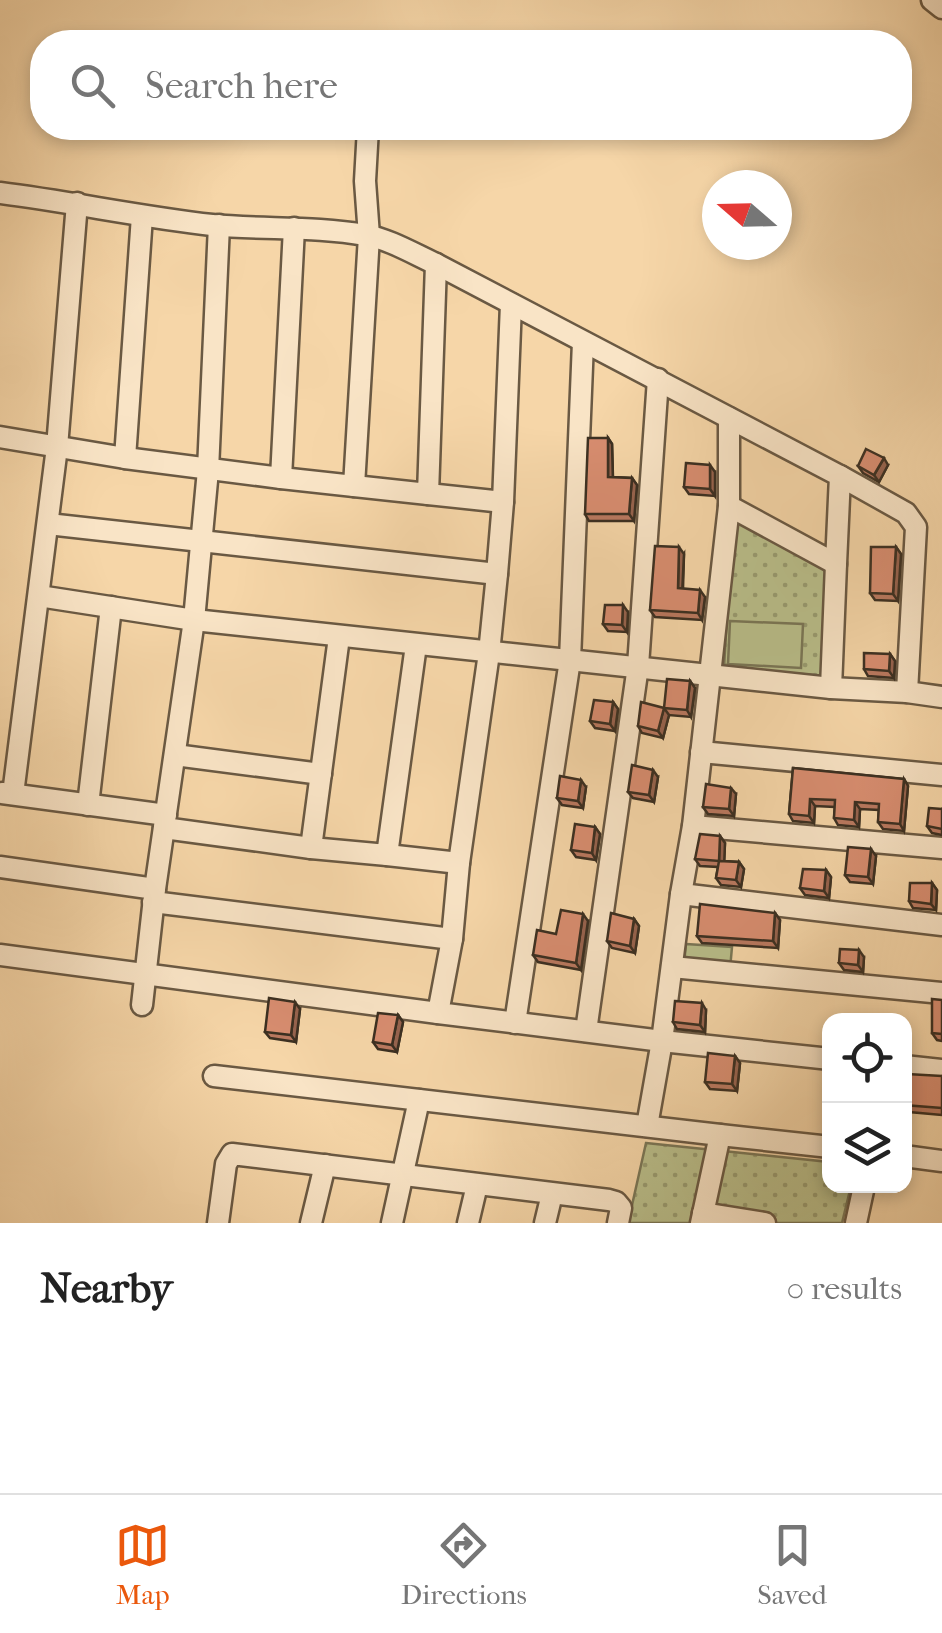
<!DOCTYPE html>
<html lang="en">
<head>
<meta charset="utf-8">
<style>
  body { margin:0; font-family:"IM FELL French Canon",serif; background:#f6f6f6; color:#222 }
  .controls { position:absolute; right:30px; bottom:30px; display:grid; overflow:hidden; border-radius:20px; box-shadow:0 5px 15px #0003 }
  .controls button { width:90px; height:90px; display:grid; place-items:center; padding:0; border:0; border-bottom:2px solid #e0e0e0; background:#fff; color:#222; font:50px sans-serif }
  .compass { position:absolute; left:702px; top:170px; width:90px; height:90px; border-radius:50%; background:#fff; box-shadow:0 5px 15px #0003; rotate:290deg }
  .list { margin:0; padding:0; list-style:none }
  h2 { display:flex; justify-content:space-between; align-items:center; height:130px; margin:0; padding:0 40px; font-size:42px }
  h2 small { font-size:32px; font-weight:400; color:#767676 }
  .icon { flex:none; width:55px; height:55px; fill:none; stroke:currentColor; stroke-width:2; stroke-linecap:round; stroke-linejoin:round }
  .map { position:relative; flex:none; width:942px; height:1223px; overflow:hidden }
  .search { position:absolute; background:#fff; box-shadow:0 5px 15px #0003; left:30px; right:30px; top:30px; height:110px; display:flex; align-items:center; gap:25px; box-sizing:border-box; padding:0 35px; border-radius:40px; color:#767676; font-size:38px }
  .sheet { height:270px; background:#fff }
  nav { display:flex; justify-content:space-around; align-items:center; box-sizing:border-box; height:140px; border-top:2px solid #e0e0e0; background:#fff; font-size:28px; color:#767676 }
  nav a { display:grid; justify-items:center; gap:5px }
  nav .on { color:#ea580c }
  .map>svg:first-child { display:block }
  .grass { fill:url(#grass-dots); stroke:#7a7656; stroke-width:2.5 }
  .garden { fill:#b9be8a; stroke:#7a7656; stroke-width:2.5 }
  .lines { fill:none; stroke-linecap:round; stroke-linejoin:round }
  .minor-casing { stroke:#6a5943; stroke-width:25 }
  .minor { stroke:#f9e4c6; stroke-width:20 }
  .wall { fill:#ba7960; stroke:#3b2f21; stroke-width:2.5 }
  .shaded-wall { fill:#97634e; stroke:#3b2f21; stroke-width:2.5 }
  .building { fill:#d88d70; stroke:#3b2f21; stroke-width:2.5 }
</style>
</head>
<body>
<div class="map">
<svg width="942" height="1223" viewBox="0 0 942 1223">
  <defs>
    <pattern id="grass-dots" width="8" height="8" patternUnits="userSpaceOnUse" patternTransform="scale(2.5)"><rect width="8" height="8" fill="#b9be8a"/><path d="M2 2h.1M6 6h.1" fill="none" stroke="#989b70" stroke-width="1.8" stroke-linecap="round"/></pattern>
  </defs>
  <rect width="100%" height="100%" fill="#f6d6a8"/>
  <filter id="stains"><feTurbulence type="fractalNoise" baseFrequency=".002" numOctaves="4"/><feColorMatrix values="0 0 0 0 .2 0 0 0 0 .09 0 0 0 0 .02 0 0 0 .5 -.17"/></filter>
  <radialGradient id="worn" r=".72"><stop offset=".6" stop-color="#630" stop-opacity="0"/><stop offset="1" stop-color="#630" stop-opacity=".3"/></radialGradient>
  <g class="grass">
    <path d="M733 517 830 569 825 676 724 667Z"/>
    <path d="M646 1143 829 1162 830 1186H851L842 1223H628Z"/>
  </g>
  <g class="garden">
    <path d="M730 621 803 624 801 668 728 664Z"/>
    <path d="M686 944 732 947 730 969 684 964Z"/>
  </g>
  <g class="lines">
    <g class="minor-casing">
      <g id="minor">
        <path d="M932 0 942 8"/>
        <path d="M0 193C71 202 141 217 212 225 263 230 315 226 365 235 389 239 414 254 436 264L840 476 836 564 729 506"/>
        <path d="M0 437 125 458 281 478 294 228"/>
        <path d="M125 458 142 216"/>
        <path d="M840 476 906 513 916 527 907 692"/>
        <path d="M281 478 354 486 369 236 365 181 368 128"/>
        <path d="M354 486 428 494 436 264"/>
        <path d="M428 494 503 502 511 304"/>
        <path d="M48 524 497 574 503 502"/>
        <path d="M497 574 489 653 459 863 452 939 438 1013 662 1041 830 1059"/>
        <path d="M39 596 194 620 831 688 907 692 942 697"/>
        <path d="M339 637 311 848 387 855 416 645"/>
        <path d="M831 688 836 564"/>
        <path d="M701 752 942 775"/>
        <path d="M175 755 321 774"/>
        <path d="M2 793 166 815"/>
        <path d="M13 794 57 447 77 203"/>
        <path d="M88 805 111 607"/>
        <path d="M693 826 942 848"/>
        <path d="M164 828 311 848"/>
        <path d="M387 855 459 863"/>
        <path d="M0 867 155 889"/>
        <path d="M681 894 942 925"/>
        <path d="M153 902 452 939"/>
        <path d="M0 955 438 1013"/>
        <path d="M672 967 942 993"/>
        <path d="M142 1005 155 889 194 620 208 470 219 225"/>
        <path d="M515 1023 570 660 583 342"/>
        <path d="M586 1031 638 666 658 379"/>
        <path d="M904 1066 942 1070"/>
        <path d="M214 1076 720 1135"/>
        <path d="M647 1126 662 1041 681 894 693 826 729 506V418"/>
        <path d="M904 1156 942 1161"/>
        <path d="M703 1213 765 1223"/>
        <path d="M218 1223 226 1164 232 1154 609 1200 616 1202 621 1208 618 1223"/>
        <path d="M311 1223 325 1165"/>
        <path d="M392 1223 419 1100"/>
        <path d="M468 1223 477 1185"/>
        <path d="M545 1223 552 1194"/>
        <path d="M701 1223 720 1135 830 1147"/>
        <path d="M856 1223 864 1186"/>
      </g>
    </g>
    <use href="#minor" class="minor"/>
  </g>
  <g class="wall">
    <path d="M608 438 612 444 613 477 632 478 637 485 634 521H589L585 514Z"/>
    <path d="M888 465 879 482 863 473 858 466Z"/>
    <path d="M715 472V496L689 494 684 487Z"/>
    <path d="M896 547 901 554 898 601 875 600 870 593Z"/>
    <path d="M684 554 683 589 705 597 702 620 655 617 650 610Z"/>
    <path d="M628 612 627 632 608 631 603 624Z"/>
    <path d="M890 654 895 661 894 678 868 676 864 669Z"/>
    <path d="M690 681 695 688 691 717 669 715 663 738 642 733 638 726 664 708Z"/>
    <path d="M613 702 618 709 615 731 595 728 590 721Z"/>
    <path d="M793 768 904 779 908 786 904 831 883 829 878 822 879 810 860 809 859 827 838 825 834 818 835 807 815 806 814 823 793 821 789 814Z"/>
    <path d="M658 777 654 802 633 798 628 792Z"/>
    <path d="M586 787 583 808 562 805 557 798Z"/>
    <path d="M736 794 734 816 708 814 703 807Z"/>
    <path d="M942 809V835L932 833 927 826Z"/>
    <path d="M595 827 600 834 596 860 576 857 571 850Z"/>
    <path d="M720 836 725 843 724 861 739 862 744 869 741 887 721 885 716 878 718 867 700 866 695 859Z"/>
    <path d="M876 856 873 884 850 882 845 875Z"/>
    <path d="M826 870 831 877 829 898 805 895 800 888Z"/>
    <path d="M932 883 937 890 936 910 913 908 909 901Z"/>
    <path d="M775 913 780 920 778 948 702 943 697 936Z"/>
    <path d="M634 919 639 926 635 953 612 948 607 941Z"/>
    <path d="M588 921 581 970 538 962 533 955 556 934Z"/>
    <path d="M864 957 863 972 844 970 839 963Z"/>
    <path d="M942 1000V1041L937 1040 932 1033Z"/>
    <path d="M300 1009 296 1042 270 1038 265 1032Z"/>
    <path d="M706 1010 705 1032 677 1029 673 1022Z"/>
    <path d="M398 1015 403 1022 397 1052 378 1049 373 1042Z"/>
    <path d="M735 1056 740 1063 737 1091 710 1089 705 1082Z"/>
    <path d="M942 1076V1115L909 1112 904 1106V1100Z"/>
  </g>
  <g class="shaded-wall">
    <path d="M608 438 612 444 613 484 608 477Z"/>
    <path d="M884 458 888 465 879 482 874 475Z"/>
    <path d="M710 465 715 472V496L710 489Z"/>
    <path d="M632 478 637 485 634 521 629 514Z"/>
    <path d="M679 547 684 554 682 595 678 588Z"/>
    <path d="M896 547 901 554 898 601 893 594Z"/>
    <path d="M700 590 705 597 702 620 698 613Z"/>
    <path d="M623 605 628 612 627 632 622 625Z"/>
    <path d="M890 654 895 661 894 678 889 671Z"/>
    <path d="M690 681 695 688 691 717 687 710Z"/>
    <path d="M613 702 618 709 615 731 610 724Z"/>
    <path d="M664 708 669 715 663 738 658 731Z"/>
    <path d="M653 770 658 777 654 802 649 795Z"/>
    <path d="M904 779 908 786 904 831 900 824Z"/>
    <path d="M581 780 586 787 583 808 578 801Z"/>
    <path d="M731 788 736 794 734 816 729 809Z"/>
    <path d="M810 799 815 806 814 823 809 816Z"/>
    <path d="M855 802 860 809 859 827 854 820Z"/>
    <path d="M595 827 600 834 596 860 592 853Z"/>
    <path d="M720 836 725 843 724 868 719 861Z"/>
    <path d="M871 849 876 856 873 884 868 877Z"/>
    <path d="M739 862 744 869 741 887 736 880Z"/>
    <path d="M826 870 831 877 829 898 824 891Z"/>
    <path d="M932 883 937 890 936 910 931 904Z"/>
    <path d="M775 913 780 920 778 948 773 941Z"/>
    <path d="M583 914 588 921 581 970 576 963Z"/>
    <path d="M634 919 639 926 635 953 630 946Z"/>
    <path d="M859 950 864 957 863 972 858 965Z"/>
    <path d="M295 1002 300 1009 296 1042 291 1035Z"/>
    <path d="M702 1003 706 1010 705 1032 700 1025Z"/>
    <path d="M398 1015 403 1022 397 1052 392 1045Z"/>
    <path d="M735 1056 740 1063 737 1091 732 1084Z"/>
  </g>
  <g class="building">
    <path d="M588 438H608V477L632 478 629 514H585Z"/>
    <path d="M866 449 884 458 874 475 858 466Z"/>
    <path d="M686 463 710 465V489L684 487Z"/>
    <path d="M655 546 679 547 678 588 700 590 698 613 650 610Z"/>
    <path d="M871 547H896L893 594 870 593Z"/>
    <path d="M605 605H623L622 625 603 624Z"/>
    <path d="M864 653 890 654 889 671 864 669Z"/>
    <path d="M667 679 690 681 687 710 664 708Z"/>
    <path d="M594 700 613 702 610 724 590 721Z"/>
    <path d="M641 702 664 708 658 731 638 726Z"/>
    <path d="M632 765 653 770 649 795 628 792Z"/>
    <path d="M793 768 904 779 900 824 878 822 879 804 855 802 854 820 834 818 835 800 810 799 809 816 789 814Z"/>
    <path d="M560 776 581 780 578 801 557 798Z"/>
    <path d="M706 784 731 788 729 809 703 807Z"/>
    <path d="M929 808 942 809V829L927 826Z"/>
    <path d="M575 824 595 827 592 853 571 850Z"/>
    <path d="M700 834 720 836 719 861 695 859Z"/>
    <path d="M848 847 871 849 868 877 845 875Z"/>
    <path d="M719 861 739 862 736 880 716 878Z"/>
    <path d="M803 869 826 870 824 891 800 888Z"/>
    <path d="M910 883H932L931 904 909 901Z"/>
    <path d="M700 904 775 913 773 941 697 936Z"/>
    <path d="M561 910 583 914 576 963 533 955 537 930 556 934Z"/>
    <path d="M611 913 634 919 630 946 607 941Z"/>
    <path d="M840 949 859 950 858 965 839 963Z"/>
    <path d="M269 998 295 1002 291 1035 265 1032Z"/>
    <path d="M932 999 942 1000V1034L932 1033Z"/>
    <path d="M675 1001 702 1003 700 1025 673 1022Z"/>
    <path d="M378 1013 398 1015 392 1045 373 1042Z"/>
    <path d="M708 1053 735 1056 732 1084 705 1082Z"/>
    <path d="M907 1074 942 1076V1108L904 1105Z"/>
  </g>
  <rect width="100%" height="100%" filter="url(#stains)"/>
  <rect width="100%" height="100%" fill="url(#worn)"/>
</svg>
<div class="controls">
<button><svg class="icon" aria-label="locate" viewBox="0 0 24 24"><circle cx="12" cy="12" r="6"/><path d="M12 2v4M12 18v4M2 12h4M18 12h4"/></svg></button>
<button><svg class="icon" aria-label="layers" viewBox="0 0 24 24"><path d="M12 4l9 5-9 5-9-5zM3 14l9 5 9-5"/></svg></button>
</div>
<svg class="compass" viewBox="-18 -18 36 36"><path d="M0-13l5 13h-10z" fill="#e53935"/><path d="M0 13l5-13h-10z" fill="#767676"/></svg>
<div class="search"><svg class="icon" aria-label="search" viewBox="0 0 24 24"><circle cx="10" cy="10" r="6"/><path d="M15 15l6 6"/></svg>Search here</div>
</div>
<section class="sheet">
<h2>Nearby<small>0 results</small></h2>
<ul class="list">
</ul>
</section>
<nav>
<a class="on"><svg class="icon" aria-label="map" viewBox="0 0 24 24"><path d="M3 6l6-2 6 2 6-2v14l-6 2-6-2-6 2zM9 4v14M15 6v14"/></svg>Map</a>
<a><svg class="icon" aria-label="directions" viewBox="0 0 24 24"><path d="M12 3l9 9-9 9-9-9zM9 14v-3h6M13 9l2 2-2 2"/></svg>Directions</a>
<a><svg class="icon" aria-label="saved" viewBox="0 0 24 24"><path d="M7 4h10v16l-5-4-5 4z"/></svg>Saved</a>
</nav>
</body>
</html>
